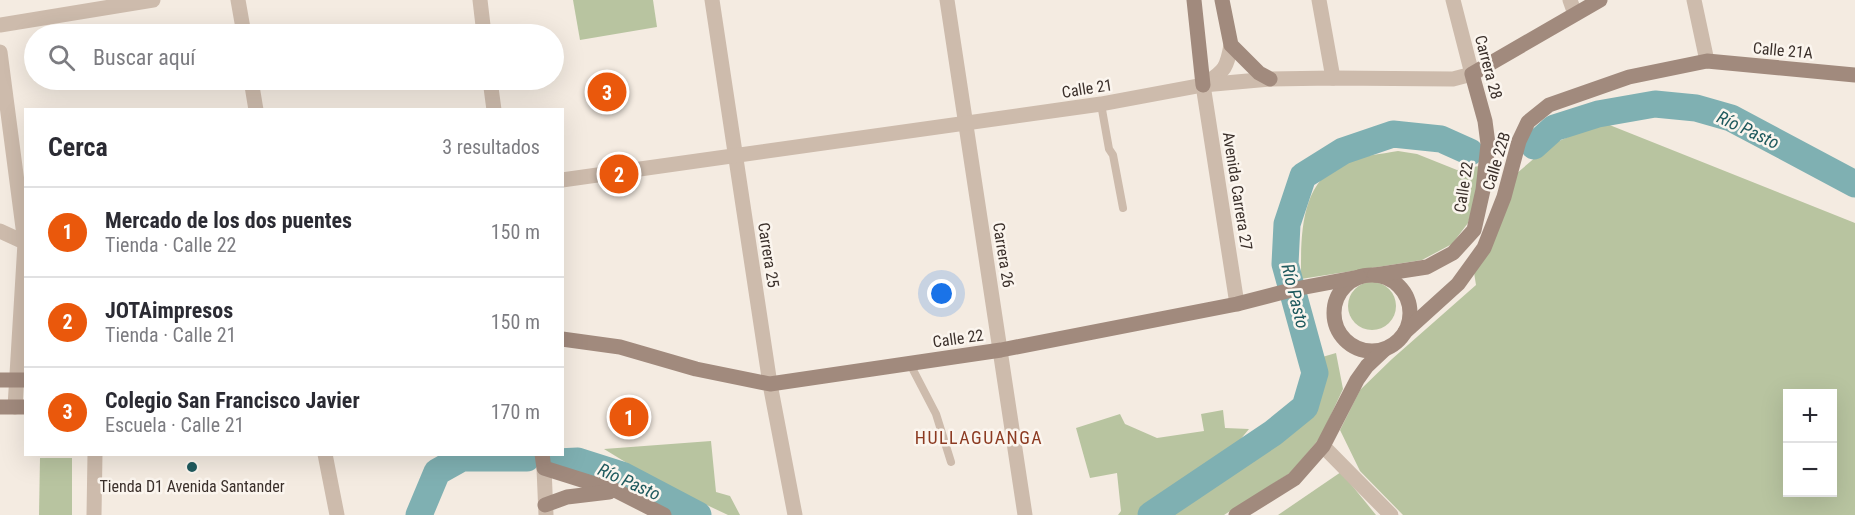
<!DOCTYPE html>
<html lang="es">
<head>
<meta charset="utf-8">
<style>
  body { margin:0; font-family:"Roboto Condensed",sans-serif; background:#f2f2f3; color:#2b2b33 }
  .controls { position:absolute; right:18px; bottom:18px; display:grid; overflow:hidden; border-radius:0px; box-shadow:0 6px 24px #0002 }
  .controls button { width:54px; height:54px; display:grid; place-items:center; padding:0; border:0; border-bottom:2px solid #e1e1e2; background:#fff; color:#2b2b33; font:30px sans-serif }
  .you { position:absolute; left:942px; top:294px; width:21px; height:21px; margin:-15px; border:4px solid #fff; border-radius:50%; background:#1a73e8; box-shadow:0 0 0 9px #1a73e833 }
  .badge { display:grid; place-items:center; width:39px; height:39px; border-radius:50%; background:#ea580c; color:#fff; font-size:20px; font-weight:700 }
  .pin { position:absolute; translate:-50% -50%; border:3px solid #fff; box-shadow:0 2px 6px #0006 }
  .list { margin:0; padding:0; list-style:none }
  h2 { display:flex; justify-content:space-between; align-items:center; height:78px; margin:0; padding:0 24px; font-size:26px }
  h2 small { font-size:20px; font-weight:400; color:#7c7c81 }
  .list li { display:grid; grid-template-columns:39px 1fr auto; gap:18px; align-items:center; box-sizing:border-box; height:90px; padding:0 24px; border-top:2px solid #e1e1e2 }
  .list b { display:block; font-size:22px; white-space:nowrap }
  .list p { margin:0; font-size:20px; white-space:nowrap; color:#7c7c81 }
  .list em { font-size:20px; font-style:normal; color:#7c7c81 }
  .icon { flex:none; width:33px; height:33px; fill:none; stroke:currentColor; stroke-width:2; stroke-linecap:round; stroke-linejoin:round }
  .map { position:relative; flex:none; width:1855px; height:515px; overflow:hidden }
  .search { position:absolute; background:#fff; box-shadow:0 6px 24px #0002; left:24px; top:24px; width:540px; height:66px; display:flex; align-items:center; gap:15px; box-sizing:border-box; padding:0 21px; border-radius:33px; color:#7c7c81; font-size:22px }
  .panel { position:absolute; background:#fff; box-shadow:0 6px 24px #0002; left:24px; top:108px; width:540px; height:348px; border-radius:0px }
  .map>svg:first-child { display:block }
  .green { fill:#b8c4a0; fill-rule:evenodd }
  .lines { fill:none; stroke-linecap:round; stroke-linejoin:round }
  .river { stroke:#7fb0b2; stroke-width:27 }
  .service { stroke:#cdbbac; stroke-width:8 }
  .minor { stroke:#cdbbac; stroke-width:15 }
  .tertiary { stroke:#cdbbac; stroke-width:15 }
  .secondary { stroke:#a18a7d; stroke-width:15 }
  .poi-dot { fill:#1f5a5e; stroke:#fbf5ee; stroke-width:2 }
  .labels { text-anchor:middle; stroke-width:5; stroke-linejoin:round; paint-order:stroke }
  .street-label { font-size:16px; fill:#3b302b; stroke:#fbf5ee }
  .poi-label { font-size:16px; fill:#3b302b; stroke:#fbf5ee }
  .water-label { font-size:18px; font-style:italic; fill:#1f5a5e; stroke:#fbf5ee }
  .neighbourhood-label { font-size:18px; letter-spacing:1.5px; fill:#8c3b22; stroke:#fbf5ee }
</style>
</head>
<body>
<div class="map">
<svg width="1855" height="515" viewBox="0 0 1855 515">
  <rect width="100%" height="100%" fill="#f4ebe1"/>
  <g class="green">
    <path d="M573 0H653L657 27 580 40Z"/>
    <path d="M1602 122 1855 223V515H1403L1360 471 1340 430 1360 390 1392 359 1476 285 1473 266 1510 179 1550 145ZM1788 394H1832V492H1788Z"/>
    <path d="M1398 151 1417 154 1457 170 1479 166 1478 189 1468 223 1452 244 1422 260 1301 279C1301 238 1299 183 1343 163 1358 156 1382 154 1398 151Z"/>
    <circle cx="1372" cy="306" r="24"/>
    <path d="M1336 353 1343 389 1320 438 1290 473 1224 515H1158L1273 433 1305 407 1315 373 1312 360Z"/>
    <path d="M1223 410 1225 428 1249 429 1225 458 1149 510 1137 515H1118L1121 511 1117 473 1090 478 1076 428 1120 414 1125 424 1157 438 1204 431 1201 414Z"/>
    <path d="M711 441 716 492 730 496 740 515H728L658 482 604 449Z"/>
    <path d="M40 458H72V515H39Z"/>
    <path d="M1341 472 1376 515H1278Z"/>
  </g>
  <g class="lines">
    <g class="river">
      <path d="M1534 146 1554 128 1598 114 1655 104 1696 108 1731 118 1855 184"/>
      <path d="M556 462 578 461 622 475 698 515"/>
      <path d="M419 515 437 472 462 458H527"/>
      <path d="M1151 515 1273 433 1305 407 1315 373 1285 264 1287 224 1303 176 1343 151 1393 134 1441 139 1470 152"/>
    </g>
    <g class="service">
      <path d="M1101 104 1109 149 1113 155 1123 208"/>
      <path d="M910 364 936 414 951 462"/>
    </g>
    <g class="minor">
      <path d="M238 0 244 34"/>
      <path d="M480 0 484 34"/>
      <path d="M712 0 770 384 795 515"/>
      <path d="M947 0 1025 515"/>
      <path d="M1319 0 1333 78"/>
      <path d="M1570 0 1575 14"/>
      <path d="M1694 0 1707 61"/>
      <path d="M0 25 153 0"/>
      <path d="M251 80 256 110"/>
      <path d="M490 80 494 110"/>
      <path d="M1206 83C1225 71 1227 67 1231 45"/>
      <path d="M1203 85 1237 304"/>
      <path d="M562 180 1101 104 1203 85 1270 79 1333 78 1453 79 1472 74 1453 0"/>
      <path d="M0 231 26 243"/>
      <path d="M1323 446 1391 515"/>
      <path d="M325 454 337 515"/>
      <path d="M94 515 95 454"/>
    </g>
    <g class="tertiary">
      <path d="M0 52 25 243 15 407"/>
      <path d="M544 468 546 515"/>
    </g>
    <g class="secondary">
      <path d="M1194 0 1203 85"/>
      <path d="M1222 0 1231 45 1259 73 1270 79"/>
      <circle cx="1372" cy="313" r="38"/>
      <path d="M1375 275 1427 267 1453 253 1474 230 1483 190 1488 144 1485 121 1472 74 1600 0"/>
      <path d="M1405 332 1458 284 1484 248 1504 197 1519 141 1528 122 1549 105 1629 77 1707 61 1855 75"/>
      <path d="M562 339 620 347 696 369 770 384 1001 350 1237 304 1295 289 1359 277"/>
      <path d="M0 380H26"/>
      <path d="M0 407H26"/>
      <path d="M542 454 544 468 617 491 664 515"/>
      <path d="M545 505 567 497 609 492"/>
      <path d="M1236 515 1294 479 1323 446 1357 380 1367 366 1384 350"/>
    </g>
  </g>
  <circle class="poi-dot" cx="192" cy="467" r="6"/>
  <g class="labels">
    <g class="street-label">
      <text transform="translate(1783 50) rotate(5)" y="6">Calle 21A</text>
      <text transform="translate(1489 67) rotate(75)" y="6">Carrera 28</text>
      <text transform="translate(1087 88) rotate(-9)" y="6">Calle 21</text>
      <text transform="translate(1496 161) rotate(-73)" y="6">Calle 22B</text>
      <text transform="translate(1463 187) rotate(-81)" y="6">Calle 22</text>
      <text transform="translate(1238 191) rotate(81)" y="6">Avenida Carrera 27</text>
      <text transform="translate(769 255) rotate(81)" y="6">Carrera 25</text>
      <text transform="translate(1004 255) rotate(81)" y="6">Carrera 26</text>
      <text transform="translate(958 338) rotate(-8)" y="6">Calle 22</text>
    </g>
    <g class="poi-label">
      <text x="192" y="492">Tienda D1 Avenida Santander</text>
    </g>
    <g class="water-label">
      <text transform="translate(1748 130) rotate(25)" y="6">Río Pasto</text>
      <text transform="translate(1295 296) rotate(76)" y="6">Río Pasto</text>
      <text transform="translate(629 482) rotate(24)" y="6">Río Pasto</text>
    </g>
    <g class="neighbourhood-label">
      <text x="979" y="444">HULLAGUANGA</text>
    </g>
  </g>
</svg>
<div class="controls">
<button>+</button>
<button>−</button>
</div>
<div class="you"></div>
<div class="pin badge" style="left:629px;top:417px">1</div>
<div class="pin badge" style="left:619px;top:174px">2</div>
<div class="pin badge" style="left:607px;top:92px">3</div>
<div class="search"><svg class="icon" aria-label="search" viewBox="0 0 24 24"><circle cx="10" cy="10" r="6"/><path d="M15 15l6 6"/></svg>Buscar aquí</div>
<section class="panel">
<h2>Cerca<small>3 resultados</small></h2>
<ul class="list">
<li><span class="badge">1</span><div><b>Mercado de los dos puentes</b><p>Tienda · Calle 22</p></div><em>150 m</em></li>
<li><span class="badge">2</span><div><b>JOTAimpresos</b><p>Tienda · Calle 21</p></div><em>150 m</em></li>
<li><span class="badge">3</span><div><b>Colegio San Francisco Javier</b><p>Escuela · Calle 21</p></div><em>170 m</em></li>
</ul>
</section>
</div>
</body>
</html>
